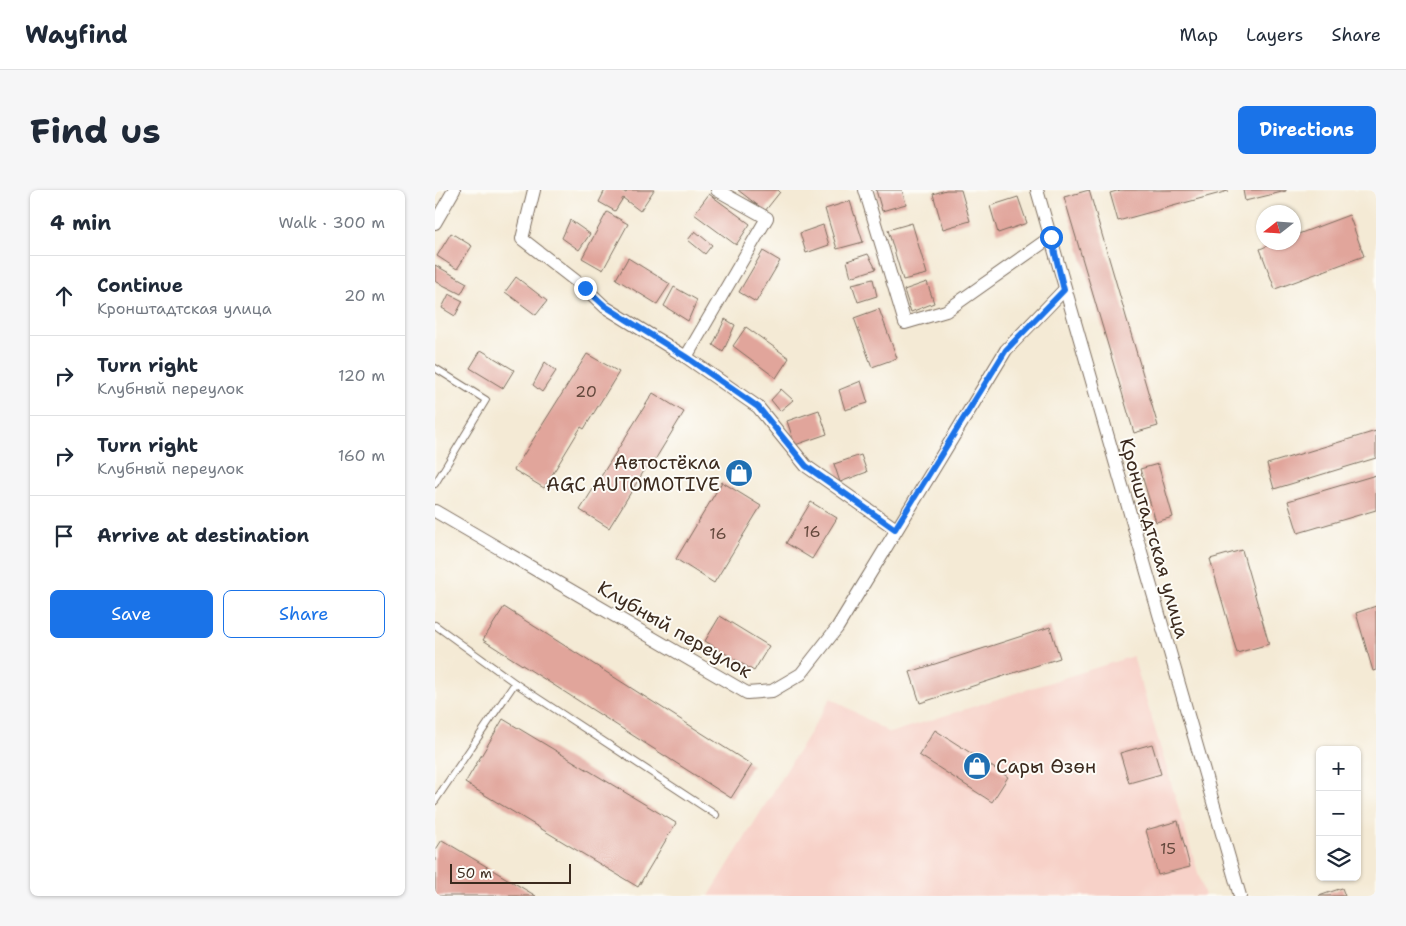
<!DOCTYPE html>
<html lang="en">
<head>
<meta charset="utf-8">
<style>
  body { margin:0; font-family:"Shantell Sans",sans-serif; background:#f6f6f7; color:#1f2937 }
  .controls { position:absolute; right:15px; bottom:15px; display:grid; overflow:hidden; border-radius:8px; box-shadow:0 1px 4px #0004 }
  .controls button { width:45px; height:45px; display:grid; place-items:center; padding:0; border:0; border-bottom:1px solid #e0e1e3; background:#fff; color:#1f2937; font:25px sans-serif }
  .compass { position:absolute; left:821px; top:15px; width:45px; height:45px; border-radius:50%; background:#fff; box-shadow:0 1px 4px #0004; rotate:253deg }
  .scale { position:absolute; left:15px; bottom:12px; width:121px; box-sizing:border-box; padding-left:5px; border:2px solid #3b2a1e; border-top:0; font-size:14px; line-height:18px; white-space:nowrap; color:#3b2a1e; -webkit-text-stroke:4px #fdfcf7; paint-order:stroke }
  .stop { position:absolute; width:15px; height:15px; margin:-11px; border:4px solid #1a73e8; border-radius:50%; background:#fff }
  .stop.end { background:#1a73e8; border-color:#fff; box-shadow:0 1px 5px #0008 }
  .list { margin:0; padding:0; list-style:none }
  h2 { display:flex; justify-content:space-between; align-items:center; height:65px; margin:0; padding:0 20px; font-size:21px }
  h2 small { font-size:16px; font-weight:400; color:#747a83 }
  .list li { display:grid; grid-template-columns:32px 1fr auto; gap:15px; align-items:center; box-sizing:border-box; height:80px; padding:0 20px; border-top:1px solid #e0e1e3 }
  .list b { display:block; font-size:19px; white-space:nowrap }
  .list p { margin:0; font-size:16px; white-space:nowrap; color:#747a83 }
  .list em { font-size:16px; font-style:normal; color:#747a83 }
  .actions { display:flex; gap:10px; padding:15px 20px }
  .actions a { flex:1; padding:11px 0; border:1px solid #1a73e8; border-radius:8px; text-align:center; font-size:18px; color:#1a73e8 }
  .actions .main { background:#1a73e8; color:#fff }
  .icon { flex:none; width:28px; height:28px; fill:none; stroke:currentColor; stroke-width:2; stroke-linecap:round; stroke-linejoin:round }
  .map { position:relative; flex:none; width:941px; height:706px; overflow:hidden; border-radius:8px }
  header { display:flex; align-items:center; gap:30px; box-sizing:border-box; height:70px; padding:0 25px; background:#fff; border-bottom:1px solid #e0e1e3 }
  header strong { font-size:24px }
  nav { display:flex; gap:28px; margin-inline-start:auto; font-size:18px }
  .intro { display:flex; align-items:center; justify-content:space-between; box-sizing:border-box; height:120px; padding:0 30px }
  h1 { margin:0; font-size:35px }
  .button { padding:12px 22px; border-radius:8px; background:#1a73e8; color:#fff; font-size:18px; font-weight:700 }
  main { display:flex; gap:30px; padding:0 30px }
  aside { flex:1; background:#fff; border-radius:8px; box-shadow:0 1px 4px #0004 }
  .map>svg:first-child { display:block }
  .built { fill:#f7d1c8 }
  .building { fill:#e1a59b }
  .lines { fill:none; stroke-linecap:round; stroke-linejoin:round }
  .lane-casing { stroke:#7c6d5e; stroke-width:8 }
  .street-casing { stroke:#7c6d5e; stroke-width:14 }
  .lane { stroke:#fff; stroke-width:6 }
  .street { stroke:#fff; stroke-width:12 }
  .route { stroke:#1a73e8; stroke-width:6 }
  .labels { text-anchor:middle; stroke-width:4; stroke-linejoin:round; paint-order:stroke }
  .number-label { font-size:16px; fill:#64493d }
  .poi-label { font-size:19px; fill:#3b2a1e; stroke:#fdfcf7; text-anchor:end }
  .street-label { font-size:19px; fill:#3b2a1e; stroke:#fdfcf7 }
</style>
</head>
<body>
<header>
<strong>Wayfind</strong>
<nav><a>Map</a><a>Layers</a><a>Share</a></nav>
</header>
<div class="intro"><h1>Find us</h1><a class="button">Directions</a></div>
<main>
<aside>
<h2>4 min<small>Walk · 300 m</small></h2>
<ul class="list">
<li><svg class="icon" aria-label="ahead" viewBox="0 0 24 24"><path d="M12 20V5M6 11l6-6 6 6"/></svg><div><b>Continue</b><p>Кронштадтская улица</p></div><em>20 m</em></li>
<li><svg class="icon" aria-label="right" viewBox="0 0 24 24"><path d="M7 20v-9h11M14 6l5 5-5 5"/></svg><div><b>Turn right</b><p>Клубный переулок</p></div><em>120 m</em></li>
<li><svg class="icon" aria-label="right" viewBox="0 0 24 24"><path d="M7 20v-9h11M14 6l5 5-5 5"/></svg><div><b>Turn right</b><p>Клубный переулок</p></div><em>160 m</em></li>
<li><svg class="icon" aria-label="arrive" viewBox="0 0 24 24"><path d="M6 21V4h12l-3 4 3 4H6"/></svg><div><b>Arrive at destination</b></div></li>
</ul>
<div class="actions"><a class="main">Save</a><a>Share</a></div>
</aside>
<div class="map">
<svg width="941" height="706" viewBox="0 0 941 706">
  <rect width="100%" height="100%" fill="#fdfcf7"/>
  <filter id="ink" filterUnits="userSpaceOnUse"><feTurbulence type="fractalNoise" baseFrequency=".02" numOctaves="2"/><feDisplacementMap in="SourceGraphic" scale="10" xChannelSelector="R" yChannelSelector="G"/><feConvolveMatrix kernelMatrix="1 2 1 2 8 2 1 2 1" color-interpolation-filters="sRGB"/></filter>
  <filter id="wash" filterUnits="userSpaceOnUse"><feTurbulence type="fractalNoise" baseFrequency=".0096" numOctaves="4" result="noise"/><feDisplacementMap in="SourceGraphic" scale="20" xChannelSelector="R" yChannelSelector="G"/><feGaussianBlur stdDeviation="1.12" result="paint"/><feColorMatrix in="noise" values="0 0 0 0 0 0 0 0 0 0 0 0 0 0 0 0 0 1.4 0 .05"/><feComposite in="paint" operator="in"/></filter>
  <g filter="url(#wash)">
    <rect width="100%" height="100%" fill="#f4ead5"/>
    <path class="built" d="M698 466 770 706H274L396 508 455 543Z"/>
    <g id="blocks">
      <g class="building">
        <path d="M170 0H186L191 3 193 0H219L205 21 188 8 180 21 164 12Z"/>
        <path d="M303 0H343L345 2 330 21Z"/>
        <path d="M441 0H467L471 14 447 21Z"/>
        <path d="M511 0H526L535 31 508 39 498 4Z"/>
        <path d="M654 0 723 236 699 243 629 7Z"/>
        <path d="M685 0H793V1L683 31 675 3Z"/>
        <path d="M808 0H851V1L810 11Z"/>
        <path d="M274 4 315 34 301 55 259 24Z"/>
        <path d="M583 7 592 33 563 43 555 16Z"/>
        <path d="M415 11 428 52 402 59 390 19Z"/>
        <path d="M172 22 193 34 168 80 147 68Z"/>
        <path d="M914 25 929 66 840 99 825 59 841 52H858V46Z"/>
        <path d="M135 30 155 44 144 60 127 48Z"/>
        <path d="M477 33 492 84 468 90 453 40Z"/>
        <path d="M388 35 394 55 371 63 365 43Z"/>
        <path d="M260 41 277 55 270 64 253 50Z"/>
        <path d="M16 43 37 56 22 79 2 66Z"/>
        <path d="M328 61 345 71 321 112 304 102Z"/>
        <path d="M433 64 441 79 416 87 412 71Z"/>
        <path d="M193 68 235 94 222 114 181 89Z"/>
        <path d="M0 75 32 93 26 104 0 91Z"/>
        <path d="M81 87 112 111 101 125 70 102Z"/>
        <path d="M438 89 442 106 423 112 417 94Z"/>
        <path d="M492 92 499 113 476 122 469 100Z"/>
        <path d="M239 97 262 110 253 131 229 116Z"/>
        <path d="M14 104 28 111 20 126 7 118Z"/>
        <path d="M444 119 462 168 437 177 419 128Z"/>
        <path d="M290 129 300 135 288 162 278 155Z"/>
        <path d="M311 137 354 168 341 188 298 156Z"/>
        <path d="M46 160 79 180 68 198 35 178Z"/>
        <path d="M152 164 184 182 149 239 146 237 109 298 79 280Z"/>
        <path d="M110 172 121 181 107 202 98 195Z"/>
        <path d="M426 191 433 213 410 220 404 200Z"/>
        <path d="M346 199 358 210 345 221 336 210Z"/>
        <path d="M218 203 249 222 215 278 212 276 174 338 145 320Z"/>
        <path d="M384 220 392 244 360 255 352 231Z"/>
        <path d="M941 241V268L839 299 832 274Z"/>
        <path d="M426 265 432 282 405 292 399 274Z"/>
        <path d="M723 274 738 327 721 332 705 279Z"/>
        <path d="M941 285V320L863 343 853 311Z"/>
        <path d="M287 292 326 316 279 393 241 369Z"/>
        <path d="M376 312 402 328 377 369 351 353Z"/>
        <path d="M807 360 834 454 802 463 775 369Z"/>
        <path d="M941 416V480L938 481 921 423Z"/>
        <path d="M69 417 317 575 296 608 48 450Z"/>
        <path d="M285 426 334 456 319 481 270 451Z"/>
        <path d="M615 437 625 468 485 513 475 482Z"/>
        <path d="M68 529 241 633 203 697 30 593Z"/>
        <path d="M500 540 573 587 557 612 484 565Z"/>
        <path d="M717 554 726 584 694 593 685 563Z"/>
        <path d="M743 631 755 677 723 685 711 640Z"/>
        <path d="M7 650 101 706H0V661Z"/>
        <path d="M907 698 910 706H884Z"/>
      </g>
    </g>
  </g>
  <g filter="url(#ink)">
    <use href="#blocks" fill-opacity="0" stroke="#7c6d5e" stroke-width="1"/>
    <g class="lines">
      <g class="lane-casing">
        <g id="lane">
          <path d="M0 178 51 210 0 294"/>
          <path d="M0 435 80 493 281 625"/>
          <path d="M0 611 80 493"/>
        </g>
      </g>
      <g class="street-casing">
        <g id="street">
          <path d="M99 0 87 49 150 98 170 117 251 167 323 217 371 276 461 339"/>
          <path d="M430 0 470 133 511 121 616 47"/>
          <path d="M602 0 805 706"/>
          <path d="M0 33 19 0"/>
          <path d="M251 167 332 28 282 0"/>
          <path d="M0 321 312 503 337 501 366 484 402 438 571 160 629 100"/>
        </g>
      </g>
      <use href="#lane" class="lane"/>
      <use href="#street" class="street"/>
    </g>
  </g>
  <g class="lines" filter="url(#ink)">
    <path class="route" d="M150 98 170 116 251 167 323 217 371 276 460 339 571 160 629 100 616 47"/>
  </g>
  <defs>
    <g id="shop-disc" transform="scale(1.4375)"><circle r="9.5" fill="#1f6fb2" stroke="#fdfcf7"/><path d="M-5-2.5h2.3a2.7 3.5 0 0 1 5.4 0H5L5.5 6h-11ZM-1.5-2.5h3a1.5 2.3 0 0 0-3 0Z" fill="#fff"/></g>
  </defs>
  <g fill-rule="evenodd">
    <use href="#shop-disc" x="304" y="283"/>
    <use href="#shop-disc" x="542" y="576"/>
  </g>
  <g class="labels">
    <g class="number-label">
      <text x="151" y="207">20</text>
      <text x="377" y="347">16</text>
      <text x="283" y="349">16</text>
      <text x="733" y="664">15</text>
    </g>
    <g class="poi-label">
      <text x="285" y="279">Автостёкла<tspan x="285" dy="22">AGC AUTOMOTIVE</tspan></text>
      <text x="561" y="583" text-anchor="start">Сары Өзөн</text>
    </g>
    <g class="street-label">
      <text transform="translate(720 348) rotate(74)" y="7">Кронштадтская улица</text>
      <text transform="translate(240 439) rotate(30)" y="7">Клубный переулок</text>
    </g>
  </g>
</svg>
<div class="controls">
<button>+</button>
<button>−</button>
<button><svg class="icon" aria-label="layers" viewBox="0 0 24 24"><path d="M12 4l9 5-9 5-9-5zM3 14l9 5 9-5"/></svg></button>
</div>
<svg class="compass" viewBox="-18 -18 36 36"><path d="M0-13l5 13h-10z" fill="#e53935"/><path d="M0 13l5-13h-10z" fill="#747a83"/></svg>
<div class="scale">50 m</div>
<div class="stop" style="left:616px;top:47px"></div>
<div class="stop end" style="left:150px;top:98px"></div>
</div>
</main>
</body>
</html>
